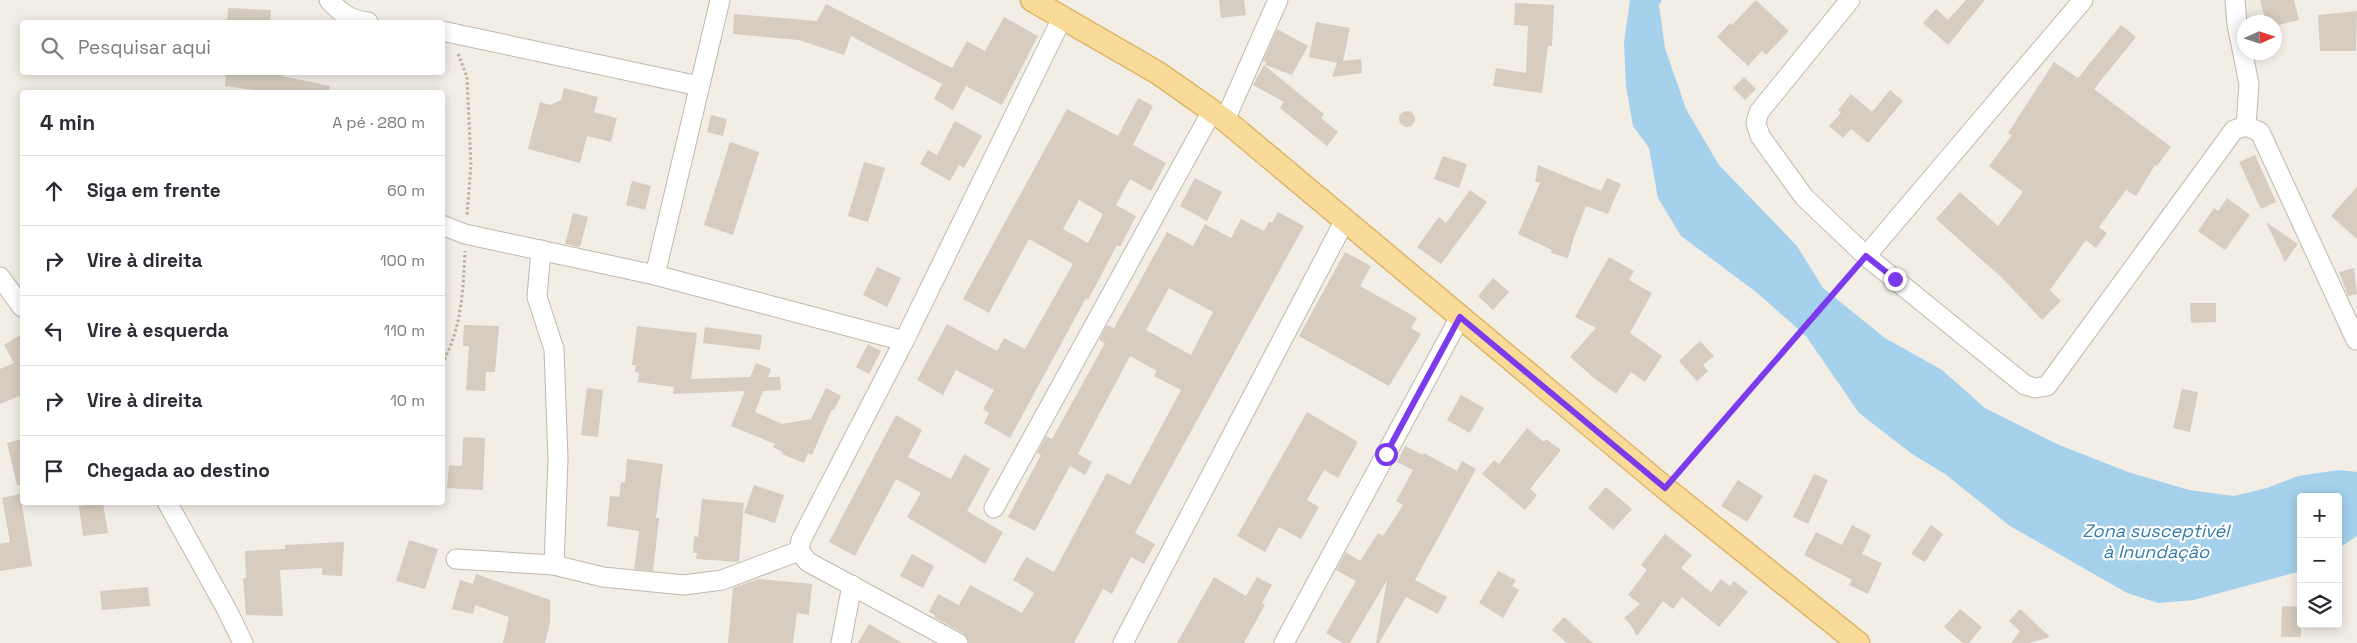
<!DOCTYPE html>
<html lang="pt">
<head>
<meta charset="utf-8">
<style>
  body { margin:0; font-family:"Space Grotesk",sans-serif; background:#f7f7f7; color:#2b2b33 }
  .controls { position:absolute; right:15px; bottom:15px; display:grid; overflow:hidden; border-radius:5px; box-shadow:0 2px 12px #0003 }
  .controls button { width:45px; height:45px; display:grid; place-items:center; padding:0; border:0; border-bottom:1px solid #e1e1e2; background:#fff; color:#2b2b33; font:25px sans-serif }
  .compass { position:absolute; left:2237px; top:15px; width:45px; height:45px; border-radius:50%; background:#fff; box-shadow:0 2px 12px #0003; rotate:87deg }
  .stop { position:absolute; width:15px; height:15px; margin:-11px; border:4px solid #7c3aed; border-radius:50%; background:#fff }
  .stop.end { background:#7c3aed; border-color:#fff; box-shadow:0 1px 5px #0008 }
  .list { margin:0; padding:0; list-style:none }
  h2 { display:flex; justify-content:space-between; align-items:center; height:65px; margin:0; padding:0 20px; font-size:21px }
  h2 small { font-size:16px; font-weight:400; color:#7c7c81 }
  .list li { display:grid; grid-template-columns:32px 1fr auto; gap:15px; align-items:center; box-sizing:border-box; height:70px; padding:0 20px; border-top:1px solid #e1e1e2 }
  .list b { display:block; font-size:19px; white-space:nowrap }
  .list em { font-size:16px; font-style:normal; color:#7c7c81 }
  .icon { flex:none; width:28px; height:28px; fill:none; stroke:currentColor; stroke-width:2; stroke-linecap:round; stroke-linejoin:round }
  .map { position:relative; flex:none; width:2357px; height:643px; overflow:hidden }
  .search { position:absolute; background:#fff; box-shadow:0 2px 12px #0003; left:20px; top:20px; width:425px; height:55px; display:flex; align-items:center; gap:12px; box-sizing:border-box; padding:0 18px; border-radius:5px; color:#7c7c81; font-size:19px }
  .panel { position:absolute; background:#fff; box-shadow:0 2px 12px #0003; left:20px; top:90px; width:425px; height:415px; border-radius:5px }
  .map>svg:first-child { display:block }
  .water { fill:#a5d1ec }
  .building { fill:#d6ccbf; fill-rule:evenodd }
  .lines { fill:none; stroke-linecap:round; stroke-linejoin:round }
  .minor-casing { stroke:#c0b8ac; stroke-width:21 }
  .major-casing { stroke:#ddb669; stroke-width:25 }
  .path { stroke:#beb09b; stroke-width:3; stroke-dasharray:2.5 2.5; stroke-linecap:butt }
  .minor { stroke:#fff; stroke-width:19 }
  .major { stroke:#f9da98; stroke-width:22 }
  .route { stroke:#7c3aed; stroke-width:6 }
  .labels { text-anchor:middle; stroke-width:4.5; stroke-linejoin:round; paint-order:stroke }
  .water-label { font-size:18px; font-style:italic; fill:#357caa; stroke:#fff }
</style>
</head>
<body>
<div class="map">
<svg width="2357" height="643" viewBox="0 0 2357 643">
  <rect width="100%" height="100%" fill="#f2eee6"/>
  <path class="water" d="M1630 0H1662L1659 5 1665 48 1686 109 1719 165 1797 246 1823 288 1885 338 1942 370 1985 408 2057 444 2128 472 2189 490 2234 496 2267 488 2298 476 2339 470 2357 472V536L2338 549V497H2301V571L2194 600 2158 603 2127 593 2010 526 1945 474 1912 454 1859 413 1806 336 1756 292 1681 236 1658 198 1649 148 1633 126 1626 86 1624 43Z"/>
  <g class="building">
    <path d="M1219 0H1244L1246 15 1221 18Z"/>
    <path d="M1756 0 1789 31 1766 55 1762 51 1748 66 1717 37 1730 23 1732 25Z"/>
    <path d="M1966 0H1985L1948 45 1923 23 1936 9 1948 20Z"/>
    <path d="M2260 0H2294L2299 20 2274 26V22H2266Z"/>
    <path d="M1515 3 1554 5 1552 46H1548L1542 93 1493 86 1496 68 1526 73 1528 26 1514 25Z"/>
    <path d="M826 4 952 68 967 41 985 51 1004 17 1038 36 1002 105 966 86 953 110 934 99 942 84 851 36 844 55 799 40 733 34 734 14 817 21Z"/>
    <path d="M228 8 271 10 270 22H227Z"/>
    <path d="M2357 11 2356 51H2320L2318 15Z"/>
    <path d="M1316 22 1350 28 1343 61 1361 59 1362 73 1332 77 1337 63 1309 57Z"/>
    <path d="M2121 25 2136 37 2094 89 2171 147 2157 166 2155 165 2136 196 2126 190 2099 227 2107 233 2096 248 2086 240 2050 290 2061 301 2042 320 2001 277 1936 219 1960 192 1998 226 2023 192 1989 166 2012 135 2008 133 2054 62 2078 78Z"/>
    <path d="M1277 29 1308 46 1292 75 1265 65 1266 62 1263 61Z"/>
    <path d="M1264 65 1324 114 1321 118 1338 132 1327 146 1280 108 1284 102 1253 85Z"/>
    <path d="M226 72H283L282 76 330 86 329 92H267L225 86Z"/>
    <path d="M1744 77 1756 89 1745 100 1733 88Z"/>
    <path d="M564 88 598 97 594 112 617 118 611 142 587 136 580 163 528 149 540 102 550 105 561 100Z"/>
    <path d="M1890 90 1903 101 1868 143 1851 129 1843 138 1829 126 1841 113 1838 110 1851 94 1872 112Z"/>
    <path d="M1138 98 1153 106 1133 145 1166 163 1151 191 1130 179 1116 205 1136 216 1120 247 1117 245 1088 300 1086 298 1010 438 984 423 989 413 983 409 994 390 956 370 943 395 917 380 947 324 997 351 1004 338 1025 349 1073 264 1029 239 989 313 963 299 1067 109 1118 136ZM1079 200 1103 214 1088 243 1063 229Z"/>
    <circle cx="1407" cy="119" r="8"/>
    <path d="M711 115 727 119 723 136 707 132Z"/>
    <path d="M955 121 982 136 964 168 959 165 950 181 920 164 928 150 937 155Z"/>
    <path d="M730 142 759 152 733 235 704 225Z"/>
    <path d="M2255 155 2276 202 2261 209 2239 162Z"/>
    <path d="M1443 156 1467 164 1459 188 1434 179Z"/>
    <path d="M864 162 885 168 868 222 848 216Z"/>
    <path d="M1538 165 1601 191 1607 178 1621 184 1608 214 1586 206 1574 237 1568 258 1551 253 1552 250 1518 234 1540 183 1535 182Z"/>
    <path d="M1195 178 1222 192 1207 221 1180 206Z"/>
    <path d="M632 181 651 186 645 210 626 205Z"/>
    <path d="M2357 187V239L2331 216Z"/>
    <path d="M1470 190 1487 202 1441 264 1417 247 1439 217 1446 223Z"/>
    <path d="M2227 198 2250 215 2225 250 2198 231 2214 208 2218 211Z"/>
    <path d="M1278 212 1304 226 1135 533 1155 544 1144 564 1131 557 1112 594 1103 589 1074 643H969L963 633 934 617 935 615 929 612 938 594 959 605 970 585 1022 613 1034 593 1013 580 1026 557 1054 572 1107 473 1130 485 1181 390 1154 376 1157 371 1130 356 1078 454 1092 462 1085 475 1070 466 1035 531 1008 517 1041 455 1037 453 1046 436 1052 439 1105 343 1099 340 1107 325 1114 328 1167 232 1193 246 1205 224 1231 238 1241 219 1264 231 1269 222 1272 223ZM1169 288 1213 312 1191 355 1146 330Z"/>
    <path d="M573 213 588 217 580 247 565 244Z"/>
    <path d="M2266 222 2298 244 2285 262Z"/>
    <path d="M1345 252 1371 266 1360 286 1417 318 1411 328 1421 334 1389 386 1299 336Z"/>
    <path d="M1609 257 1634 271 1629 280 1652 293 1630 333 1662 356 1645 382 1631 372 1616 394 1594 378 1570 357 1596 328 1575 317Z"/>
    <path d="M877 267 901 278 887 307 863 295Z"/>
    <path d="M2354 268 2357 294 2348 296 2339 272Z"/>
    <path d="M1493 278 1509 292 1493 310 1478 296Z"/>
    <path d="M2190 303H2216V322L2191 323Z"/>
    <path d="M464 325 499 326 495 372H486L485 391 466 390 469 346H463Z"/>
    <path d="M637 326 697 333 691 379 750 377 756 363 771 369 768 377H780L781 390 763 391 755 412 782 424 811 419 826 388 841 396 834 410 832 409 812 455 808 453 804 463 782 454 783 452 773 447 775 444 731 426 745 391 673 394 674 387 638 382 639 373 635 372 636 365H632Z"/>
    <path d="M705 327 762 335 760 350 703 343Z"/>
    <path d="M22 334V395L0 404V369L14 363 4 345Z"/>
    <path d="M1700 341 1714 356 1703 365 1708 371 1697 381 1679 361Z"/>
    <path d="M868 344 881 351 869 374 856 367Z"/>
    <path d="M587 388 603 390 598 437 581 435Z"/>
    <path d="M2182 389 2198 392 2190 432 2173 428Z"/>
    <path d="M1461 395 1484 408 1470 433 1447 420Z"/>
    <path d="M1307 412 1358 442 1338 478 1324 470 1307 500 1319 507 1301 539 1279 527 1265 552 1237 536Z"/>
    <path d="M896 415 922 430 908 457 951 479 964 454 990 469 967 511 1003 532 985 564 907 517 921 493 896 479 855 556 829 542Z"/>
    <path d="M1527 428 1544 442 1546 439 1561 450 1530 489 1537 495 1525 510 1482 474 1494 460 1499 464Z"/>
    <path d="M463 437 485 438 483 490 447 488 449 465 462 466Z"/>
    <path d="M22 439V485H17L7 443Z"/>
    <path d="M1405 446 1423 455 1424 453 1457 471 1462 461 1476 469 1415 580 1447 597 1438 614 1406 597 1379 643H1376L1387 580 1350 643H1343L1326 633 1356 581 1336 570 1346 552 1360 561 1378 533 1383 536 1403 505 1396 501 1413 470 1397 462Z"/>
    <path d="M627 459 663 464 656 518H659L653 571 634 569 639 531 607 526 610 496 619 497 621 482 625 483Z"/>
    <path d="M1814 474 1828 480 1808 524 1793 517Z"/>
    <path d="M1738 480 1763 496 1747 522 1721 506Z"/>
    <path d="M754 485 784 495 775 523 744 513Z"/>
    <path d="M1606 487 1632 509 1613 530 1588 508Z"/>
    <path d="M20 494 32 566 0 571V544L10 542 2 498Z"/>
    <path d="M702 499 744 503 739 562 696 559 697 553H693L694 536 698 537Z"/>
    <path d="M103 503 108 533 83 536 79 506Z"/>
    <path d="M1852 525 1871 535 1862 554 1882 563 1868 594 1849 585 1852 580 1804 555 1816 532 1842 545Z"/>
    <path d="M1931 525 1943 534 1925 562 1911 554Z"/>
    <path d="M1665 534 1692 555 1681 568 1711 592 1721 579 1730 586 1734 581 1748 592 1719 627 1682 597 1673 609 1663 601 1637 636 1630 624 1624 618 1640 604 1628 595 1647 570 1641 565Z"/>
    <path d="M409 540 438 549 425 589 396 581Z"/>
    <path d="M344 542 342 576 322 575V568L280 570 283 616 246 615 243 578H246L245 551 285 549V545Z"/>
    <path d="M912 554 934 566 923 588 900 576Z"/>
    <path d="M1498 571 1516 580 1512 586 1519 590 1503 618 1479 603Z"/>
    <path d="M476 574 550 600V622L545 643H503L509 617 475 605 473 614 452 609 460 580 473 584Z"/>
    <path d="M1214 577 1246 596 1257 577 1272 585 1262 603 1265 605 1244 643H1177Z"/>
    <path d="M758 579 812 584 809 615 797 613 793 643H728L733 588Z"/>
    <path d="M148 587 150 606 102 610 100 591Z"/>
    <path d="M2282 606 2301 607V637H2281Z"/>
    <path d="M1960 609 1982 627 1969 643H1963L1944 627Z"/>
    <path d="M2020 609 2050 637 2029 643H2011L2020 631 2009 621Z"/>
    <path d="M1564 617 1593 643H1567L1552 630Z"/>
    <path d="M869 624 902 643H858Z"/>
  </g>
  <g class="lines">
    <g class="minor-casing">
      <g id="minor">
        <path d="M329 0C341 13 350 20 368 22"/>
        <path d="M1850 0 1759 112 1756 123 1760 136 1804 197 1866 256 2025 385 2035 388 2047 386 2234 130 2246 126 2260 132 2356 340"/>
        <path d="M2235 0 2237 24 2249 84 2246 126"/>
        <path d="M442 31 699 86"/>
        <path d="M1225 120 1278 0"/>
        <path d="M442 225 465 234 655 275 904 341"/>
        <path d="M541 250 537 297 554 349 558 459 554 565"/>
        <path d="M1866 256 2083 0"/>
        <path d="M655 275 720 0"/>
        <path d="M0 277 22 307"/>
        <path d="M167 502 227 610 243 643"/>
        <path d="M994 508 1212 111"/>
        <path d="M456 559 554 565 603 577 684 585 722 580 799 551"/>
        <path d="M841 643 852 585"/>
        <path d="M958 643 808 562 799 551 801 540 904 341 1063 16"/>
        <path d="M1123 643 1345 220"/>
        <path d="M1284 643 1460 317"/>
      </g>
    </g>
    <g class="major-casing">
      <path id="major" d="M1032 0 1158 73 1225 120 1665 488 1858 643"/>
    </g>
    <g class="path">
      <path d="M458 54 467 77 471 165 467 215"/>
      <path d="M442 364C462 327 463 292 465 251"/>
      <path d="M1676 474 1854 269"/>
    </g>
    <use href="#minor" class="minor"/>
    <use href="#major" class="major"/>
  </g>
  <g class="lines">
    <path class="route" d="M1386 454 1460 317 1665 488 1866 256 1895 279"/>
  </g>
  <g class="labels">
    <g class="water-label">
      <text x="2156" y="537">Zona susceptivél<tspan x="2156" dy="21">à Inundação</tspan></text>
    </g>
  </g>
</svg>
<div class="controls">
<button>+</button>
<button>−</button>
<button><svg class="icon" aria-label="layers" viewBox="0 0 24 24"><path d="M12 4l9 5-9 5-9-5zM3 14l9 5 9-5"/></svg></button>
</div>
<svg class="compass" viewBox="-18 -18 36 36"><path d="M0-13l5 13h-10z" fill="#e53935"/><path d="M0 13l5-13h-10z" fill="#7c7c81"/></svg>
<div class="stop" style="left:1386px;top:454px"></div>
<div class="stop end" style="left:1895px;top:279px"></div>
<div class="search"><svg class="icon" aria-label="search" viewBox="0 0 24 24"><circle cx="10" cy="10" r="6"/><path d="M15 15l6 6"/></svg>Pesquisar aqui</div>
<section class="panel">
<h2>4 min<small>A pé · 280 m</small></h2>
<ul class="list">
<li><svg class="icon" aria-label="ahead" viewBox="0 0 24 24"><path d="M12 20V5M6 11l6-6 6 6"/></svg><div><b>Siga em frente</b></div><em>60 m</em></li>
<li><svg class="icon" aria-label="right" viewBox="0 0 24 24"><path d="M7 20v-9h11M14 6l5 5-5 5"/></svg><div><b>Vire à direita</b></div><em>100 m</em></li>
<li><svg class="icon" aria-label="left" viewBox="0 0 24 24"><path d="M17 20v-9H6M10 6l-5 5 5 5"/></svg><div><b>Vire à esquerda</b></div><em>110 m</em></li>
<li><svg class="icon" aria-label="right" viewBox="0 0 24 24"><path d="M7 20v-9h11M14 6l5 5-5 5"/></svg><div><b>Vire à direita</b></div><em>10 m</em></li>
<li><svg class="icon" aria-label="arrive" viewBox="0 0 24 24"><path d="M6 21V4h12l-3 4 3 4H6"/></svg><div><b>Chegada ao destino</b></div></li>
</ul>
</section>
</div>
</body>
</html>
